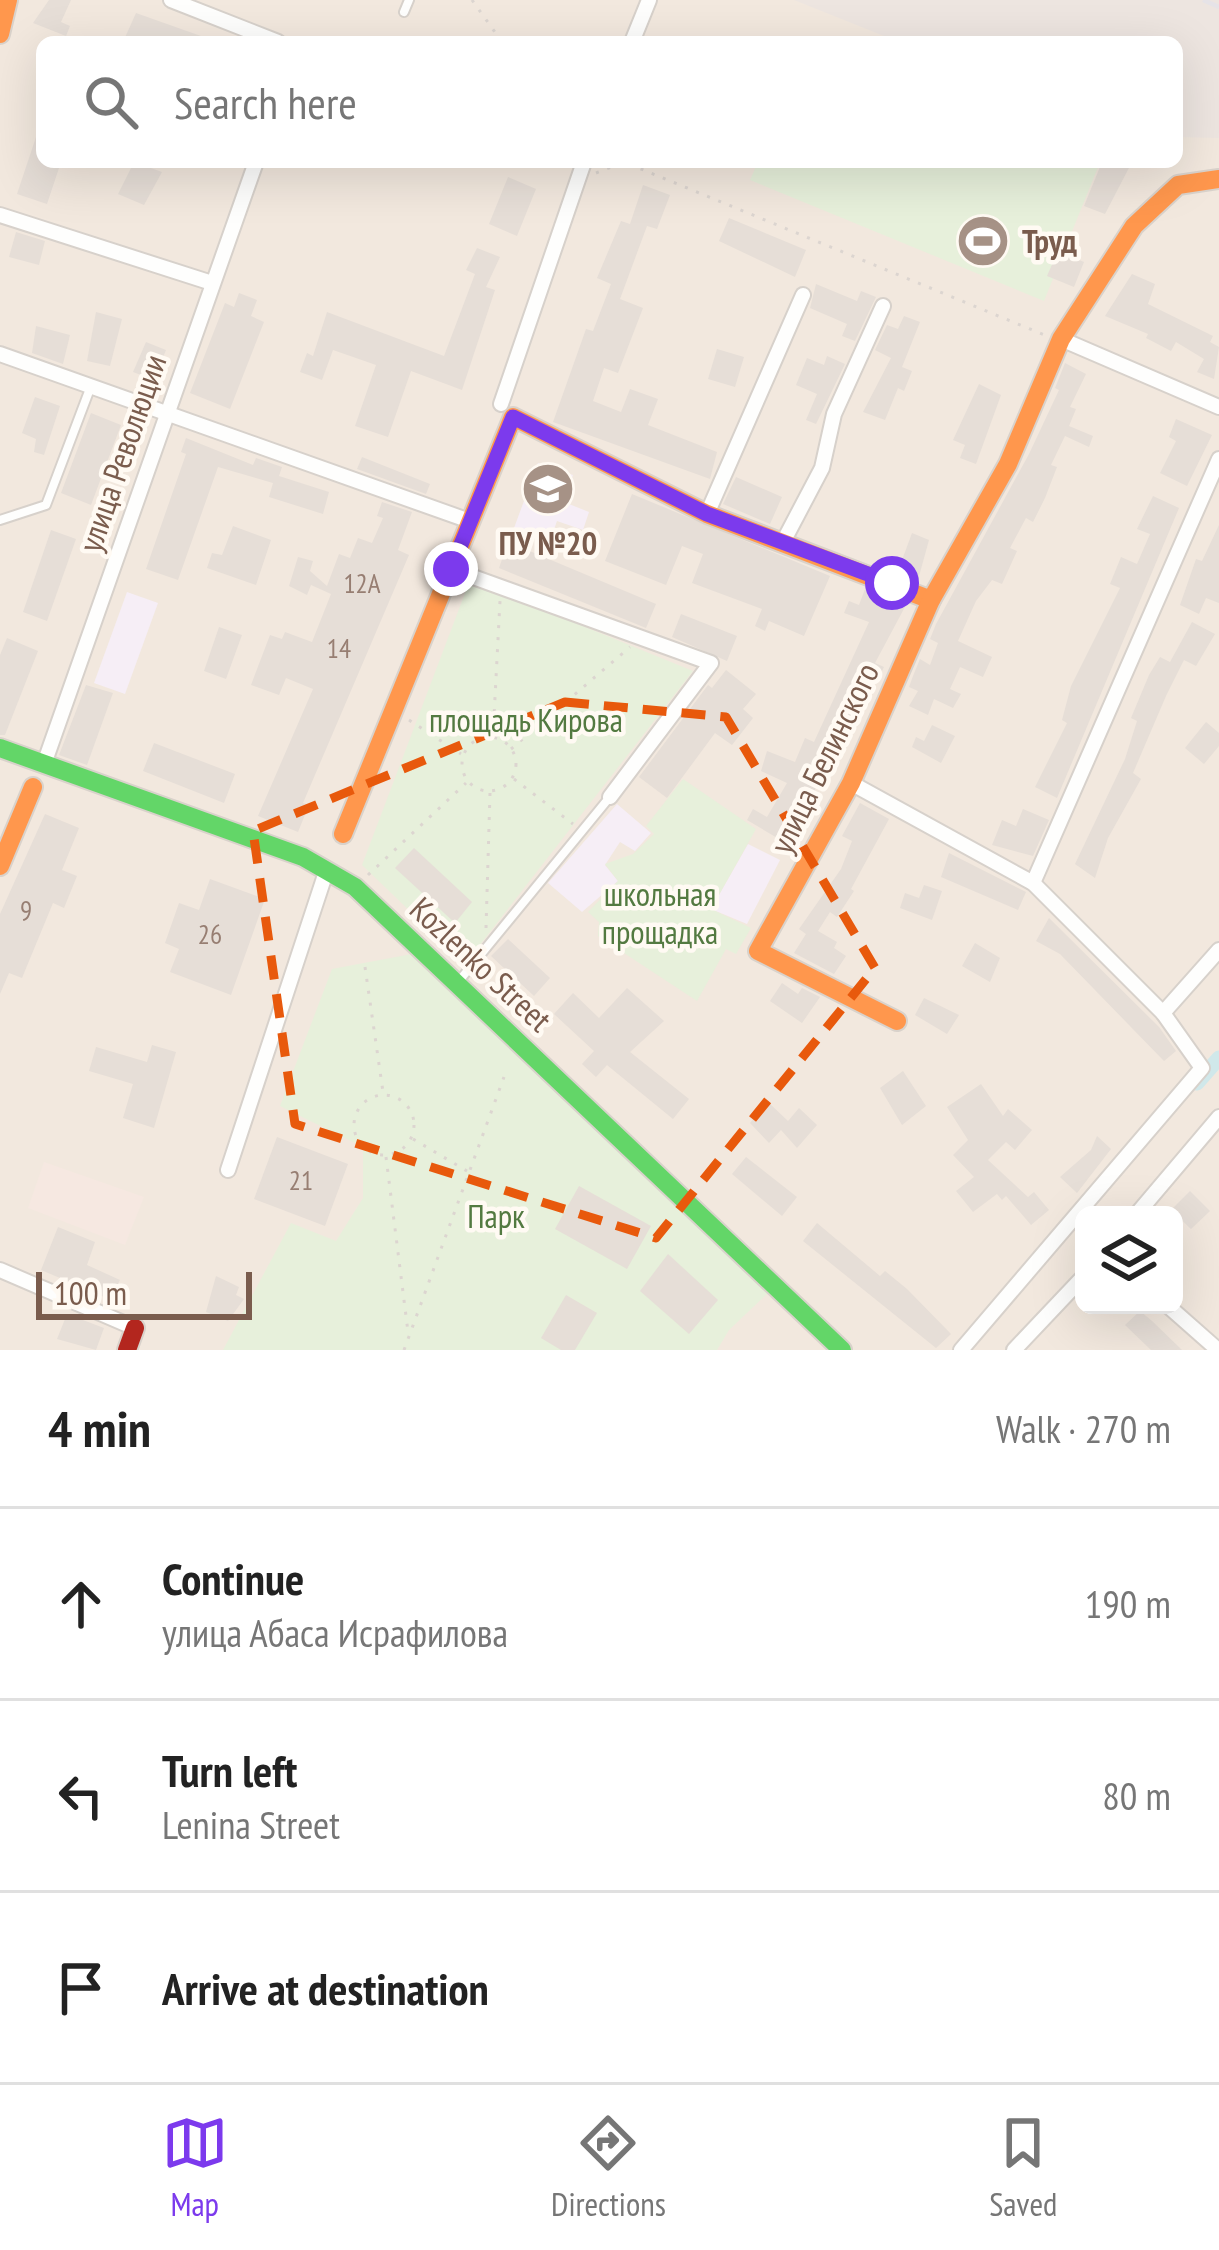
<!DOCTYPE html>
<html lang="en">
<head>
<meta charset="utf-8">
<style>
  body { margin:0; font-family:"PT Sans Narrow",sans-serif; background:#f6f6f6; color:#222 }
  .controls { position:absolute; right:36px; bottom:36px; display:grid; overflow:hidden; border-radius:18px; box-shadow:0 12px 48px #0002 }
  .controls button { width:108px; height:108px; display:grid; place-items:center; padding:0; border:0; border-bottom:3px solid #e0e0e0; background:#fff; color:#222; font:60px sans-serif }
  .scale { position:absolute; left:36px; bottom:30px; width:216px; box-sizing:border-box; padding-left:12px; border:6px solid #7a5c4d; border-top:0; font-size:33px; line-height:42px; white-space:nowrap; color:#7a5c4d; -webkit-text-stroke:9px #fffaf3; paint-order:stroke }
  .stop { position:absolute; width:36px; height:36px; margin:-27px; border:9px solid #7c3aed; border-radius:50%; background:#fff }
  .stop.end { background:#7c3aed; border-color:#fff; box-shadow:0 3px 12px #0008 }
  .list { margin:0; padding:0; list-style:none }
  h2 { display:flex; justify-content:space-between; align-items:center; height:156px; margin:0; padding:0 48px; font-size:51px }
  h2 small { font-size:39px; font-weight:400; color:#767676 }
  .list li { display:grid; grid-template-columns:78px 1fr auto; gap:36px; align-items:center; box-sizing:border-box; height:192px; padding:0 48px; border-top:3px solid #e0e0e0 }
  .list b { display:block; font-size:45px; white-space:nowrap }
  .list p { margin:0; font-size:39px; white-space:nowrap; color:#767676 }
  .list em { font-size:39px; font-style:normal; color:#767676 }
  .icon { flex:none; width:66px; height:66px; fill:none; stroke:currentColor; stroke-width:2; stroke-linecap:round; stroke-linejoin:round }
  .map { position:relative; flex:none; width:1219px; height:1350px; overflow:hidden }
  .search { position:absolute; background:#fff; box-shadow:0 12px 48px #0002; left:36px; right:36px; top:36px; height:132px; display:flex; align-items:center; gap:30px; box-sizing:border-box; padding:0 42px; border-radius:18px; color:#767676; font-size:45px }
  .sheet { height:732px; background:#fff }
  nav { display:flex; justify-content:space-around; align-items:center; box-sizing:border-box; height:168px; border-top:3px solid #e0e0e0; background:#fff; font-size:33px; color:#767676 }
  nav a { display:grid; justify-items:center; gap:6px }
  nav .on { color:#7c3aed }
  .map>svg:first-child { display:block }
  .residential { fill:#f2e8de; fill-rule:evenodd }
  .commercial { fill:#f6e8e1 }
  .industrial { fill:#ede5e0 }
  .education { fill:#f6eef6 }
  .green { fill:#e7f0db }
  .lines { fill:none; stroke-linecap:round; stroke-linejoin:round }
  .canal { stroke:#d0e8ea; stroke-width:15 }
  .building { fill:#e6ded7 }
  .lane-casing { stroke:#d7d1cb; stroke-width:12 }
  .street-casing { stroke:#d7d1cb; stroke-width:18 }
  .fast-casing { stroke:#d9d2cb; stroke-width:22 }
  .slow-casing { stroke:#d9d2cb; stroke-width:22 }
  .jam-casing { stroke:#d9d2cb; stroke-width:22 }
  .path { stroke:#dcd5d0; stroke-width:3; stroke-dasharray:3 9; stroke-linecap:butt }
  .lane { stroke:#fefefd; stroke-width:8 }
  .street { stroke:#fefefd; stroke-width:14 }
  .fast { stroke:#63d668; stroke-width:18 }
  .slow { stroke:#ff974d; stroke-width:18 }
  .jam { stroke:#b3261e; stroke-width:18 }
  .rail { stroke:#e6e3e7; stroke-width:4.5; stroke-dasharray:18 12; stroke-linecap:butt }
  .route { stroke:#7c3aed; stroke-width:15 }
  .marked { fill:none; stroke:#e8590c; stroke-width:9; stroke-dasharray:24 15; stroke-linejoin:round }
  .labels { text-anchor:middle; stroke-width:9; stroke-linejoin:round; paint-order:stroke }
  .number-label { font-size:27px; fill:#977e72 }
  .poi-label { font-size:33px; font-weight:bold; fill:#7a5c4d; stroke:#fffaf3; text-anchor:start }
  .street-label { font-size:33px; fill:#7a5c4d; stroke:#fffaf3 }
  .park-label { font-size:33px; fill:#537a41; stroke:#fffaf3 }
</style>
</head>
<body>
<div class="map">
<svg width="1219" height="1350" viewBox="0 0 1219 1350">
  <rect width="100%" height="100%" fill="#f9f5f0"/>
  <path class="residential" d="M0 0H1219V1350H0ZM42 42H1177V162H42ZM1084 1215H1174V1305H1084Z"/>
  <path class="commercial" d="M44 1162 144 1197 125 1245 28 1208Z"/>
  <path class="industrial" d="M794 0H1219V138L1177 137V42H899Z"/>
  <g class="education">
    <path d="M538 463 573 475 564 502 589 512 583 530 557 521 550 541 514 528Z"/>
    <path d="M127 592 158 603 125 694 94 683Z"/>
    <path d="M617 804 651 833 635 851 620 842 605 865 618 881 582 912 548 883Z"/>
    <path d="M748 844 780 860 747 924 711 909Z"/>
  </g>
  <g class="green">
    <path d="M758 162H1100L1044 301 750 180Z"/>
    <path d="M470 580 693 671 465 964 362 865Z"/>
    <path d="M683 779 756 829 711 909 751 928 736 954 726 949 697 1001 598 936 599 922 588 912 618 881 605 864 633 854 654 834 646 826Z"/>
    <path d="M417 953 768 1293 729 1330 717 1350H223L291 1223 336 1241 363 1198V1147L280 1106 332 969Z"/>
  </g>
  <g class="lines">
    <path class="canal" d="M1197 1083 1219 1058"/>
  </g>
  <g class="building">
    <path d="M49 0H71L61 22 70 26 66 36 33 23Z"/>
    <path d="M136 13 215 41 214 42H123Z"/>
    <path d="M40 125 42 162H61L47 204 17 194Z"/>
    <path d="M134 162 162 172 144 205 118 194Z"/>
    <path d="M1102 162H1132L1105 214 1084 206Z"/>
    <path d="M508 177 536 189 517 236 489 224Z"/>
    <path d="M643 185 670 195 657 229 647 226 620 299 643 308 618 373 604 368 593 401 621 412 630 389 658 399 648 425 717 452 710 479 553 422 586 329 593 331 611 284 597 278 621 221 630 224Z"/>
    <path d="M729 218 806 250 795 277 719 241Z"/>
    <path d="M16 232 45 241 39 265 9 257Z"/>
    <path d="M477 248 500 257 486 287 495 290 462 390 411 371 388 437 355 426 376 365 333 350 322 380 300 372 307 353 313 356 327 312 444 356 475 274 466 270Z"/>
    <path d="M1058 251 1084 262 1074 287 1047 276Z"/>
    <path d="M1132 274 1155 284 1148 304 1213 336 1210 342 1219 347 1214 379 1197 372 1204 359 1176 342 1171 351 1146 338 1148 334 1105 316Z"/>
    <path d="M816 284 857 301 861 291 876 297 855 341 842 336 847 324 810 308Z"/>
    <path d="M239 293 257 300 251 316 264 322 230 409 190 393 225 303 234 307Z"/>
    <path d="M96 312 122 319 110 366 87 361Z"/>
    <path d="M904 316 920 322 902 367 912 371 904 391 898 388 885 420 863 412 891 358 875 350 887 325 898 329Z"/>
    <path d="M36 326 70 335 63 364 32 353Z"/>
    <path d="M146 342 166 350 154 380 133 372Z"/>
    <path d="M717 349 744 357 735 387 708 379Z"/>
    <path d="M827 356 845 364 816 424 806 420 817 394 796 385 807 358 824 365Z"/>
    <path d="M1065 363 1086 374 1070 407 1076 409 1069 426 1093 436 1089 447 1065 436 1051 465 1057 467 1045 498 1033 522 1026 518 1010 548 1017 551 1002 584 992 580 976 601 958 641 992 657 983 677 960 667 950 689 961 694 953 708 934 699 928 715 909 706 918 691 909 687 913 676 920 659 930 665 938 643 930 639 936 624 1029 454 1059 390 1055 388Z"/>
    <path d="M979 384 1001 395 976 464 960 458 965 445 953 440Z"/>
    <path d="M35 397 60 406 44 455 34 452 36 439 22 433Z"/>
    <path d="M91 413 121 425 91 505 61 493Z"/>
    <path d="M1176 419 1212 435 1187 486 1160 473 1176 441 1169 437Z"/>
    <path d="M186 438 253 465 256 458 282 467 279 476 329 492 323 514 269 497 273 483 218 467 178 580 146 569 186 454 181 452Z"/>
    <path d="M362 457 430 484 426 494 357 469Z"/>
    <path d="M736 477 782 497 770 524 723 504Z"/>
    <path d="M632 494 830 576 804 636 769 621 765 631 755 626 762 609 692 583 703 554 682 546 666 585 605 561Z"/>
    <path d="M1153 496 1179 508 1057 798 1035 787 1067 723 1062 720 1071 686 1120 588 1110 584 1121 557 1137 564 1150 534 1137 529Z"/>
    <path d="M382 502 412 512 398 550 409 555 303 803 309 805 298 832 258 816 313 689 286 678 279 695 251 685 270 635 282 639 285 632 312 642 331 594 311 585 307 595 289 586 298 557 313 561 310 571 327 586 339 554 350 558 358 538 372 543 383 518 377 516Z"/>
    <path d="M1219 525V603L1206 598 1199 614 1180 605 1196 559 1202 561Z"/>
    <path d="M233 526 271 540 256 585 207 568 212 553 222 555Z"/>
    <path d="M51 530 76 539 47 621 23 612Z"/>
    <path d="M912 533 929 540 918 580 898 571Z"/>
    <path d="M508 542 656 604 646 628 499 568Z"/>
    <path d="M865 589 906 605 875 663 884 667 878 679 859 670 847 694 861 701 836 744 828 741 811 773 821 777 789 845 747 820 753 809 767 817 787 783 761 771 767 751 795 762 805 738 814 742 869 622 844 613 849 601 859 605Z"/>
    <path d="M681 614 737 636 727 661 672 637Z"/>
    <path d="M1192 622 1215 634 1196 666 1184 660 1166 696 1133 773 1141 779 1108 838 1095 878 1075 864 1125 759 1137 721 1131 718 1149 675 1160 657 1170 662Z"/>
    <path d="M219 627 242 635 226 679 204 671Z"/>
    <path d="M7 638 38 651 5 735H0V655Z"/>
    <path d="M726 670 756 694 743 709 753 718 732 745 715 733 667 798 639 777 708 685 712 688Z"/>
    <path d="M86 685 113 693 87 765 59 755Z"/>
    <path d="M1206 722 1219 733V746L1204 764 1185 748Z"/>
    <path d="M932 725 955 736 941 763 912 747 916 737 924 741Z"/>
    <path d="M154 743 235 774 224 803 143 771Z"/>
    <path d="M860 803 889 819 851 889 854 891 837 917 830 912 818 931 837 942 834 948 846 956 834 974 794 953 806 934 799 929 841 869 852 841 842 836Z"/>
    <path d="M1023 809 1049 820 1033 856 992 845 1002 820 1016 826Z"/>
    <path d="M45 814 79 828 62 870 77 876 64 908 53 903 22 978 9 973 0 994V914Z"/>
    <path d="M414 848 472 902 455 923 395 868Z"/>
    <path d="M949 853 1026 892 1018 910 941 877Z"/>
    <path d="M210 879 265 899 231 995 170 972 179 949 165 943 179 903 199 910Z"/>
    <path d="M924 885 942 891 932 920 900 908 905 893 919 898Z"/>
    <path d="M1049 918 1159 1027 1176 1051 1164 1061 1060 954 1036 941Z"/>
    <path d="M508 939 550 978 534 996 491 956Z"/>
    <path d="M975 943 1000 958 990 982 962 966Z"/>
    <path d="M782 983 798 994 802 988 820 997 802 1023 770 1001Z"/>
    <path d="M627 988 664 1021 630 1052 689 1099 673 1119 607 1065 596 1077 582 1064 594 1051 554 1014 573 993 599 1018Z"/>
    <path d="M924 998 959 1015 947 1034 915 1015Z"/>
    <path d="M152 1045 176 1052 154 1128 123 1118 133 1084 89 1071 96 1047 147 1062Z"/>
    <path d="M903 1071 926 1106 902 1125 880 1088Z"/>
    <path d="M981 1084 1003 1116 1008 1109 1032 1130 1015 1150 1006 1142 988 1160 1028 1197 1034 1192 1049 1210 1031 1225 1006 1196 1002 1200 997 1194 973 1212 956 1191 974 1177 953 1155 968 1140 947 1107Z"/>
    <path d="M768 1102 788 1121 799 1108 817 1125 797 1148 781 1130 769 1143 750 1123Z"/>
    <path d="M1097 1136 1111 1149 1077 1193 1060 1177 1091 1150Z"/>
    <path d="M277 1137 348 1164 325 1226 254 1199Z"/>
    <path d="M746 1157 797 1197 782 1216 732 1174Z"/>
    <path d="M579 1186 651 1226 627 1269 555 1229Z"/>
    <path d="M1190 1191 1210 1211 1191 1229 1171 1210Z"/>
    <path d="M817 1223 880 1276 885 1271 907 1289 951 1334 936 1348 803 1241Z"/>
    <path d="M58 1227 95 1242 87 1265 120 1280 111 1298 85 1293 86 1289 41 1270Z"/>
    <path d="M668 1254 718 1300 689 1334 640 1291Z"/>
    <path d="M216 1276 239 1287 236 1295 244 1299 228 1321 206 1312Z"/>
    <path d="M566 1295 597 1313 575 1350H561L541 1338Z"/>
    <path d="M1140 1311 1152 1321 1182 1350H1151L1125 1325Z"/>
    <path d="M67 1314 104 1328 96 1350 57 1339Z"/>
  </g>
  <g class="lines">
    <g class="lane-casing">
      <g id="lane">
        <path d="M404 12 409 0"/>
        <path d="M0 520 46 505 91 386"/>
        <path d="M459 981 609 798"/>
      </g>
    </g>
    <g class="street-casing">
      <g id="street">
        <path d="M171 0 278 42"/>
        <path d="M632 42 649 0"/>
        <path d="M0 215 212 283"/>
        <path d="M1061 339 1219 407"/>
        <path d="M0 354 467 520"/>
        <path d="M501 404 584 162"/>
        <path d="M707 514 803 295"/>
        <path d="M782 544 822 468 834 414 883 306"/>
        <path d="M451 569 711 663 610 797"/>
        <path d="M44 764 256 162"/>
        <path d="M851 783 1033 883 1163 1013 1202 1068 961 1350"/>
        <path d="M1033 883 1219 459"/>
        <path d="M1163 1013 1219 950"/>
        <path d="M228 1170 327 869"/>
        <path d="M1136 1215 1219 1117"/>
        <path d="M0 1270 135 1328"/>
        <path d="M1167 1305 1218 1350"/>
        <path d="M1014 1350 1084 1276"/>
      </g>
    </g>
    <g class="fast-casing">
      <path id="fast" d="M0 748 303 857 355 887 842 1350"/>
    </g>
    <g class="slow-casing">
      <g id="slow">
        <path d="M0 34 8 0"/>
        <path d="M343 834 513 417 707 514 931 600"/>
        <path d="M0 866 33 787"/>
        <path d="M897 1021 758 951 851 783 931 600 1008 464 1061 339 1134 226 1178 185 1219 179"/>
      </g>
    </g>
    <g class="jam-casing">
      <path id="jam" d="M127 1350 135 1328"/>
    </g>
    <g class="path">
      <path d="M472 0 502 42"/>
      <path d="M596 173 624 162 1047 336"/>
      <path d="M409 720 461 754"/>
      <path d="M493 736 500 601"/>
      <circle cx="489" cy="764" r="27"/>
      <path d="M511 749 630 647"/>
      <path d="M514 779 573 824"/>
      <path d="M368 875 466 783"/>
      <path d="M486 928 490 793"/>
      <path d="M365 967 383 1092"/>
      <circle cx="384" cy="1125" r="30"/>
      <path d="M413 1139 467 1171"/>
      <path d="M386 1157 408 1332"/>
      <path d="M404 1350 504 1077"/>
    </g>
    <use href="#lane" class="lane"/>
    <use href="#street" class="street"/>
    <use href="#fast" class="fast"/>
    <use href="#slow" class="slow"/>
    <use href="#jam" class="jam"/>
    <path class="rail" d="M1203 0 1219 7"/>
  </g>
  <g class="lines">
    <path class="route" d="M451 569 513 417 707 514 892 583"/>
  </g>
  <path class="marked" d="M565 702 726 717 875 968 656 1238 295 1124 253 831Z"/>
  <defs>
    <g id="stadium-disc" transform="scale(2.7)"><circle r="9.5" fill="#a69286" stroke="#fffaf3"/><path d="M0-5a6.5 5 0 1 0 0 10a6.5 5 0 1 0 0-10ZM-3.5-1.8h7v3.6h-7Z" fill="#fff"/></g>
    <g id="university-disc" transform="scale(2.7)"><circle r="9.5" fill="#a69286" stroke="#fffaf3"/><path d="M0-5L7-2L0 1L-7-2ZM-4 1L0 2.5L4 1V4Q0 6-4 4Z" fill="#fff"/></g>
  </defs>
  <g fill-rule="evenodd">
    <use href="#stadium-disc" x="983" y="241"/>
    <use href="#university-disc" x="548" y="489"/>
  </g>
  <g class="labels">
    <g class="number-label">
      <text x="362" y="593">12А</text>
      <text x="339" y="658">14</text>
      <text x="26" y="920">9</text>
      <text x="210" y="944">26</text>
      <text x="301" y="1190">21</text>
    </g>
    <g class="poi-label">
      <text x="1022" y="253">Труд</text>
      <text x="548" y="555" text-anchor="middle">ПУ №20</text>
    </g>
    <g class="street-label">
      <text transform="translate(122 453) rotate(-71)" y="12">улица Революции</text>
      <text transform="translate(824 758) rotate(-64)" y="12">улица Белинского</text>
      <text transform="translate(481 964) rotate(43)" y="12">Kozlenko Street</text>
    </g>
    <g class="park-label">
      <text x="526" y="732">площадь Кирова</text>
      <text x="660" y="906">школьная<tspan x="660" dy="38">прощадка</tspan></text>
      <text x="496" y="1228">Парк</text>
    </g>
  </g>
</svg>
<div class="controls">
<button><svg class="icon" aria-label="layers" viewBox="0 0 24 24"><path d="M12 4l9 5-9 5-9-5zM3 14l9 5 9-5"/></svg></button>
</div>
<div class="scale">100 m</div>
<div class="stop" style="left:892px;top:583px"></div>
<div class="stop end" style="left:451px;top:569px"></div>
<div class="search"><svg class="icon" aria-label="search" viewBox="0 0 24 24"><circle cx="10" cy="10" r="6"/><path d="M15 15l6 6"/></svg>Search here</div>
</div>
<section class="sheet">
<h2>4 min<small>Walk · 270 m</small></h2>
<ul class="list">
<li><svg class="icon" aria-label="ahead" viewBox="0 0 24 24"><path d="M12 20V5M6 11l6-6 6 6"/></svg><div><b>Continue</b><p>улица Абаса Исрафилова</p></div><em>190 m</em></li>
<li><svg class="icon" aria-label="left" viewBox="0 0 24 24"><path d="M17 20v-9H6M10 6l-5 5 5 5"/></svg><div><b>Turn left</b><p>Lenina Street</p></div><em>80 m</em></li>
<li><svg class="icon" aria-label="arrive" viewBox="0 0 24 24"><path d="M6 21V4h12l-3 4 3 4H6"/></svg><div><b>Arrive at destination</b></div></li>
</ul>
</section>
<nav>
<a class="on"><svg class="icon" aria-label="map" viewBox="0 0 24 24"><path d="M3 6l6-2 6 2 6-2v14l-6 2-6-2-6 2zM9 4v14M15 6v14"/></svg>Map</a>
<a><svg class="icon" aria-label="directions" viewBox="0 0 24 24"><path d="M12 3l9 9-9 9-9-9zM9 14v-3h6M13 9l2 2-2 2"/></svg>Directions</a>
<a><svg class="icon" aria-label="saved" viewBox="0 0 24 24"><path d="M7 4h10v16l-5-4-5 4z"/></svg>Saved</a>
</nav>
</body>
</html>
